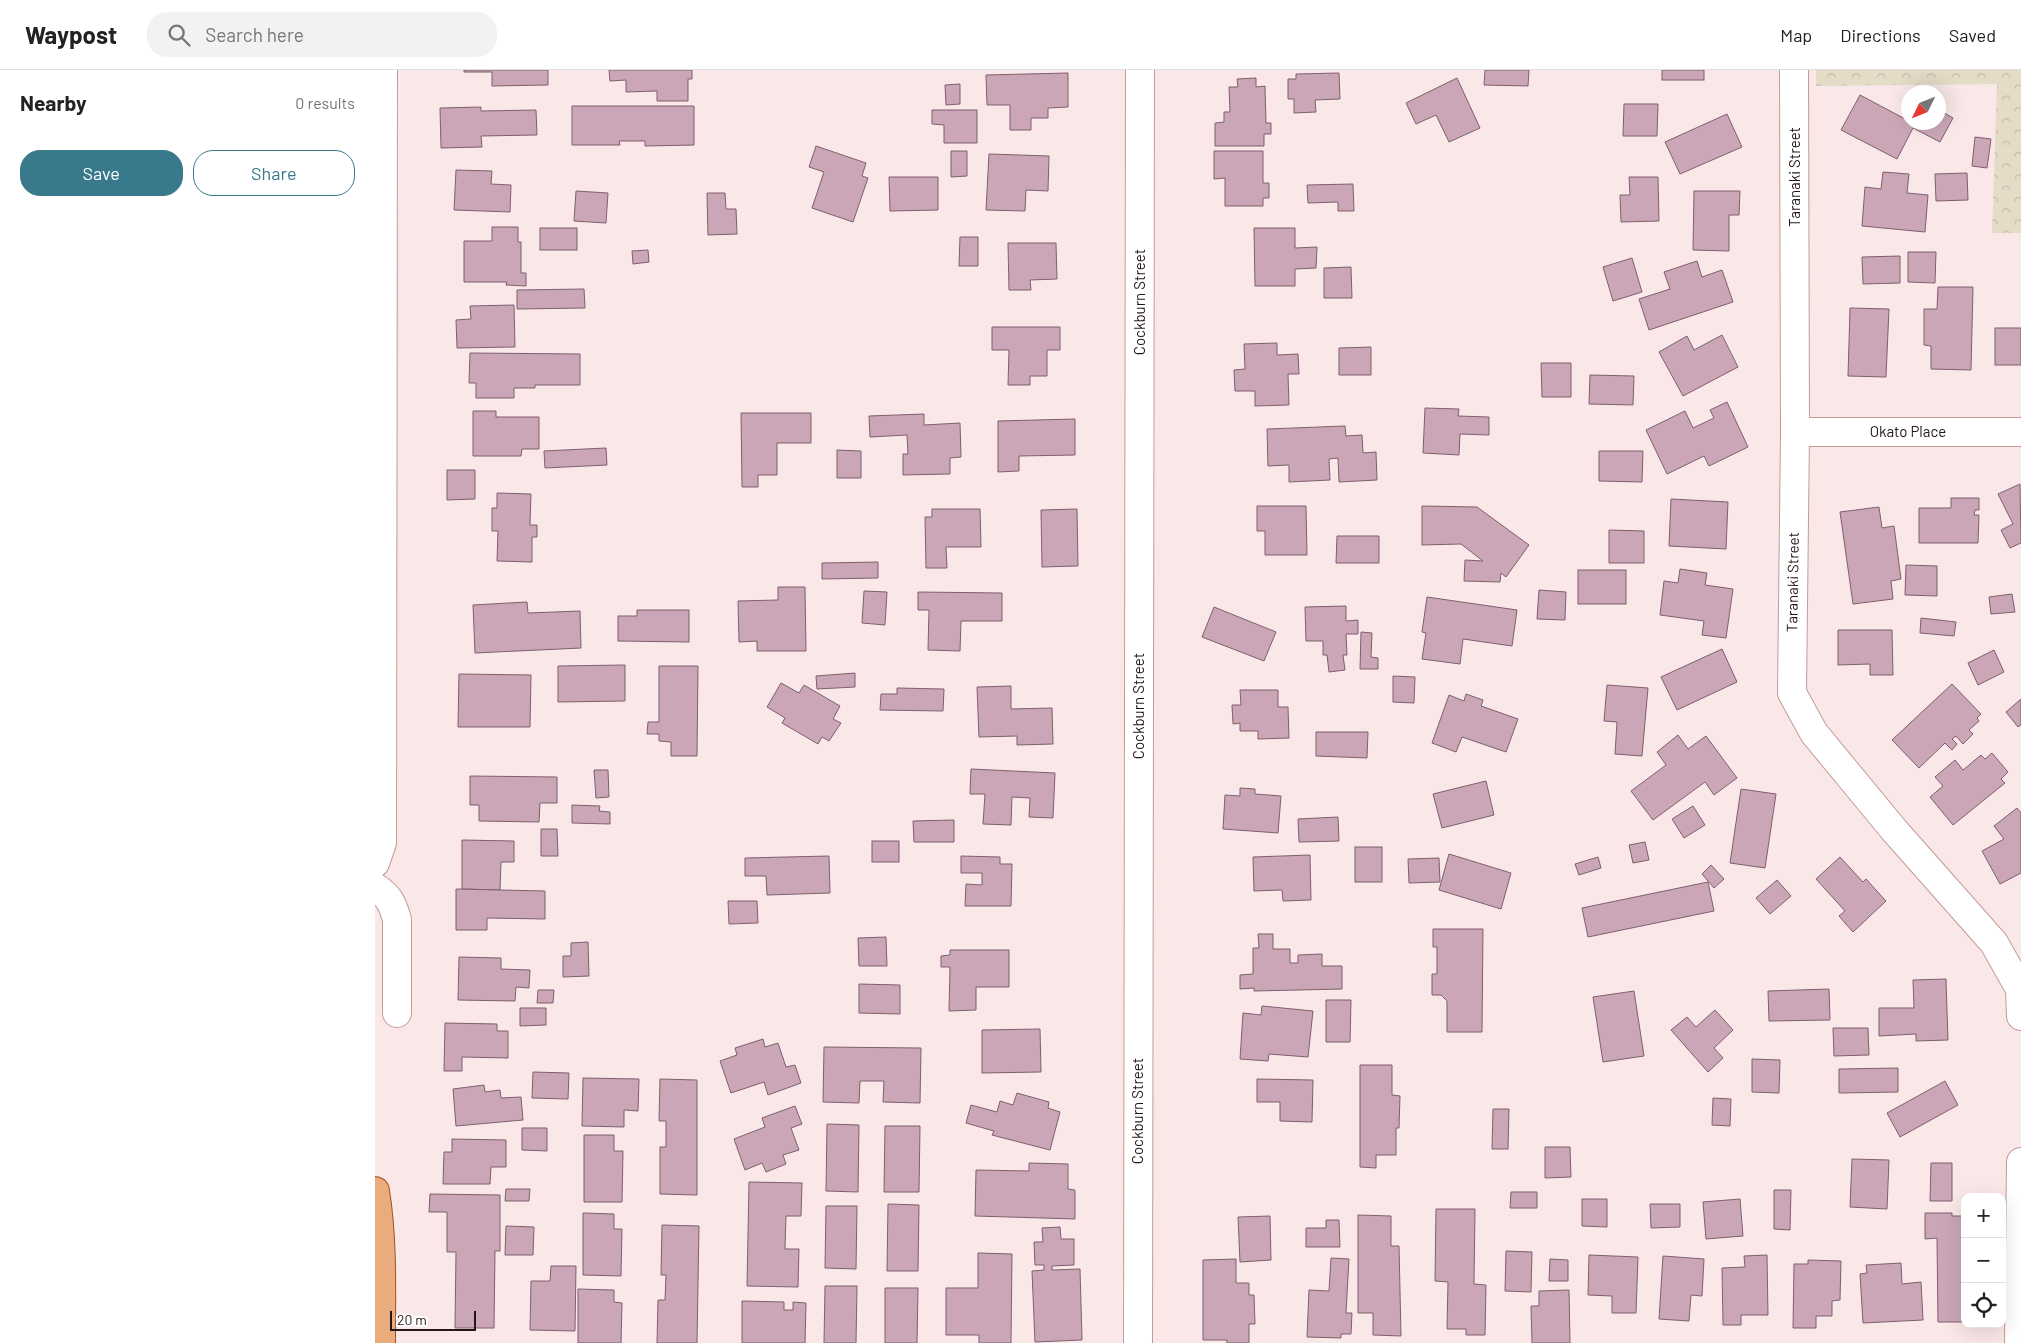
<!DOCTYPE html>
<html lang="en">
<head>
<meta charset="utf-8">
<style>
  body { margin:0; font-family:Barlow,sans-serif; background:#f2f2f2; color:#222 }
  .controls { position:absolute; right:15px; bottom:15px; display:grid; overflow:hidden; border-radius:10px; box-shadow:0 5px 20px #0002 }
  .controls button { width:45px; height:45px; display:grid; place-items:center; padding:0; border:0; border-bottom:1px solid #e0e0e0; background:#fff; color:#222; font:25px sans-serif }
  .compass { position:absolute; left:1526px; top:15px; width:45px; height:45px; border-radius:50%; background:#fff; box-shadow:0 5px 20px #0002; rotate:227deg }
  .scale { position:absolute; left:15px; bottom:12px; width:86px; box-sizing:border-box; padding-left:5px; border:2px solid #241616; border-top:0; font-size:14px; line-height:18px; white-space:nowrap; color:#241616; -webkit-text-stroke:4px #fff; paint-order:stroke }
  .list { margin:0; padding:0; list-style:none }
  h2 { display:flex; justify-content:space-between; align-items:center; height:65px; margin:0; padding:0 20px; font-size:21px }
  h2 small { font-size:16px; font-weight:400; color:#767676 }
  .actions { display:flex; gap:10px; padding:15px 20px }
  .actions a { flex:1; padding:11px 0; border:1px solid #38798b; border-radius:20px; text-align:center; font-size:18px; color:#38798b }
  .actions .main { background:#38798b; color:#fff }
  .icon { flex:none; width:28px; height:28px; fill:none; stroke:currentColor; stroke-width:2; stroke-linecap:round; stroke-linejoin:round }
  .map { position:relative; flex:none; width:1646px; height:1273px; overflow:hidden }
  header { display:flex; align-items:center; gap:30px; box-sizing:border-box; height:70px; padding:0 25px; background:#fff; border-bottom:1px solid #e0e0e0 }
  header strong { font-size:24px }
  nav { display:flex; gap:28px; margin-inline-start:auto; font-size:18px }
  .search { width:350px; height:45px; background:#f2f2f2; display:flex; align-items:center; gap:12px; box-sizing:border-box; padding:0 18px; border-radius:20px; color:#767676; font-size:19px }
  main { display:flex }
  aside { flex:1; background:#fff }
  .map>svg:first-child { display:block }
  .forest { fill:url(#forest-crowns) }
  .building { fill:#caa6b7; stroke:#7f5f6e }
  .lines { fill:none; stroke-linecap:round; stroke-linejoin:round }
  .minor-casing { stroke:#c39b9a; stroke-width:30 }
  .major-casing { stroke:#9c5320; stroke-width:30 }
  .minor { stroke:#fff; stroke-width:28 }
  .major { stroke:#eaac7d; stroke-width:28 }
  .labels { text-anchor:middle; stroke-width:4; stroke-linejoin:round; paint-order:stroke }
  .street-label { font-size:15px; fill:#241616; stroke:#fff }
</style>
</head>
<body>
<header>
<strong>Waypost</strong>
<div class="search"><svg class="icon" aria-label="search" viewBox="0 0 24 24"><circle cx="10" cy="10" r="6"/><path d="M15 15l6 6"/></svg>Search here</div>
<nav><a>Map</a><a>Directions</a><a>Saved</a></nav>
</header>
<main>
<aside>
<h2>Nearby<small>0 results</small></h2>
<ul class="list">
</ul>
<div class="actions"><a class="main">Save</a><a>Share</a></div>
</aside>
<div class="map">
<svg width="1646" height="1273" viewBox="0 0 1646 1273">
  <defs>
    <pattern id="forest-crowns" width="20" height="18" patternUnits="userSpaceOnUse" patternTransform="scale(1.25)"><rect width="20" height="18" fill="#e5dcc8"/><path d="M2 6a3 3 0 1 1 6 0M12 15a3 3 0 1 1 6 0" fill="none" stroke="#c4bcab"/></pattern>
  </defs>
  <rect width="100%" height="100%" fill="#f9e8e7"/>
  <path class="forest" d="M1441 0H1646V163H1617L1622 14 1441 16Z"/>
  <g class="building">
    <path d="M89 0H173V15L117 16V2H89Z"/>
    <path d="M234 0H317V9H313V31H282V21L251 22V10L235 11Z"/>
    <path d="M1110 0H1154L1153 16 1109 15Z"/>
    <rect x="1287" y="0" width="42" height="10"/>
    <path d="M693 3V37L673 38V48H656V60H635V35H612L611 5Z"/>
    <path d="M964 3 965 29 940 30 941 42 919 43V29H913V9H921V4Z"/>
    <path d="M881 8V17L890 16 891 53H896V64H889V76H840V53L849 52V42H855L854 17H863L862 9Z"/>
    <path d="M1082 8 1105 58 1074 72 1061 45 1041 54 1031 33Z"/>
    <path d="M585 14V34L571 35 570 15Z"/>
    <path d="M1485 25 1534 51V52H1564V40L1578 48 1565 72 1538 58 1522 89 1466 60Z"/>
    <path d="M1249 34H1283L1282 66H1248Z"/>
    <path d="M197 36H319V75L270 76V71H244L245 75H197Z"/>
    <path d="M106 37V41L161 40 162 65 106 66 107 77 66 78 65 38Z"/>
    <path d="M557 40H602V73H569V55L557 54Z"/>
    <path d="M1352 44 1367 77 1305 104 1290 72Z"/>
    <path d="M1600 67 1616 69 1612 98 1597 96Z"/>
    <path d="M441 76 491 93 487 106 493 108 478 152 437 138 449 102 434 97Z"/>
    <path d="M576 81H592V106L576 107Z"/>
    <path d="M839 81H888V113H894V128H888V136H850V108L839 109Z"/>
    <path d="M614 84 674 86 673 121 651 120 650 141 611 140Z"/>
    <path d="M81 100 117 101 116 114 136 115 135 142 79 140Z"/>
    <path d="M1508 102 1534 104 1532 123 1553 125 1550 162 1487 156 1490 117 1506 119Z"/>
    <path d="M1592 103 1593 130 1561 131 1560 104Z"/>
    <path d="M514 107H563V140L515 141Z"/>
    <path d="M1254 107H1283L1284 151 1246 152 1245 125H1255Z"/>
    <path d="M978 114 979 141H963V132L933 133 932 115Z"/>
    <path d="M201 121 233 123 231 153 199 151Z"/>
    <path d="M1319 121H1365L1364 145H1354V181L1318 180Z"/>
    <path d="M332 123H350L351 139H361L362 164 333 165Z"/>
    <path d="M117 157H143V172H146V203H151V216L131 215 132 212H89V171H117Z"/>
    <rect x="165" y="158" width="37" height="22"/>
    <path d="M879 158H920V178L942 177 941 198 920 199V216H880Z"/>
    <path d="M585 167H603V196H584Z"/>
    <path d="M633 173H681L682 209 655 210 656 220H634Z"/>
    <path d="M273 180 274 192 258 194 257 181Z"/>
    <path d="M1533 182H1561L1560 213 1533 212Z"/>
    <path d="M1525 186V213L1488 214 1487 187Z"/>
    <path d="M1257 188 1267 222 1238 231 1228 197Z"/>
    <path d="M1322 191 1327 207 1347 200 1358 232 1274 260 1264 229 1295 219 1289 202Z"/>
    <path d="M976 197 977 228H949V198Z"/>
    <path d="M1563 217H1598L1596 300 1556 299V276L1549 275V239H1562Z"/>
    <path d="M209 219 210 238 142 239V220Z"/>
    <path d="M139 235 140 277 82 278 81 250 96 249 95 236Z"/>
    <path d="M1475 238 1514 239 1511 307 1473 306Z"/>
    <path d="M617 257H685V280H672V306H655V315H633L634 280H617Z"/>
    <rect x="1620" y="258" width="26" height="37"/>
    <path d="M1347 265 1363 297 1308 326 1284 282 1312 266 1319 280Z"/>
    <path d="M902 273V285L923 284 924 304H913L914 335 880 336V321H860L859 300 870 299 869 274Z"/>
    <path d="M996 277V305H964V278Z"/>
    <path d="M95 283 205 284V315H160V318H139V328H101V313H94Z"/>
    <path d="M1166 293H1196V327H1167Z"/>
    <path d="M1215 305 1259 306 1258 335 1214 334Z"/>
    <path d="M1352 332 1373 377 1334 396 1329 386 1292 404 1271 360 1310 341 1318 358 1339 348 1335 340Z"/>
    <path d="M1050 338 1084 339 1083 346 1114 347V365L1085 364 1084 385 1048 383Z"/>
    <path d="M98 341H121V347H164V379H147L146 386H98Z"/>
    <path d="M366 343H436V373H402V405H383V417H367Z"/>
    <path d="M549 344V355L585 353 586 387 575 388V404L528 405V384H533L532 365 495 367 494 346Z"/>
    <path d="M700 349V385L644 386V401L623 402V351Z"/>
    <path d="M970 356 971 366 987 365 988 383 1001 382 1002 410 964 412 963 388 954 389 955 410 914 412V395L893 396 892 359Z"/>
    <path d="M231 378 232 395 170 398 169 381Z"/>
    <path d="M462 380 486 381V408H462Z"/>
    <path d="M1224 381H1268L1267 412 1224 411Z"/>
    <path d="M72 400H100V429L72 430Z"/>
    <path d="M1645 414 1646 473 1635 478 1626 460 1638 454 1623 424Z"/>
    <path d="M122 423 156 424 155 455H162V467H157V492L122 491 123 461H117V438H122Z"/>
    <path d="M1576 428H1604V440H1600L1599 445H1604L1603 473H1544V438H1576Z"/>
    <path d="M1296 429 1353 432 1351 479 1294 476Z"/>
    <path d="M882 436H931L932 485H890V461H882Z"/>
    <path d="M1047 436 1102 437 1154 475 1131 507 1126 503 1125 512 1089 511 1090 490 1108 491 1086 474 1047 475Z"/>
    <path d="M1504 437 1507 458 1519 456 1526 509 1516 511 1518 529 1478 534 1465 442Z"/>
    <path d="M557 439H605L606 477H571L572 498H551L550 447H557Z"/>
    <path d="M702 439 703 496 667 497 666 440Z"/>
    <path d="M1234 460 1269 461V493H1234Z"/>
    <path d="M962 466H1004V493H961Z"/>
    <path d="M503 492V508L447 509V493Z"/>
    <path d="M1531 495 1562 496V526L1530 525Z"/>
    <path d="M1305 499 1332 503 1330 515 1358 519 1351 568 1327 565 1329 551 1285 545 1289 511 1303 513Z"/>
    <rect x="1203" y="500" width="48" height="34"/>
    <path d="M403 517H430L431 581H382V571L364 572 363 531 403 530Z"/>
    <path d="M1164 520 1191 522 1190 550 1162 549Z"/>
    <path d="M489 521 512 522 510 555 487 553Z"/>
    <path d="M543 522 627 523V551H586L585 581 553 580 554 540H543Z"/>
    <path d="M1637 524 1640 542 1616 544 1614 527Z"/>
    <path d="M1052 527 1142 540 1137 576 1088 569 1085 594 1047 589 1051 563 1047 562Z"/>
    <path d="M152 532 153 543 205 541 206 578 100 583 98 535Z"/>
    <path d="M971 536V551L983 550V564H971L972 585H968L970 600 954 602 952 585H948V571H931L930 537Z"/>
    <path d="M839 537 901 562 889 591 827 567Z"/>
    <path d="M262 540H314V572L243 571V546H262Z"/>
    <path d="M1546 548 1581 552 1579 566 1545 563Z"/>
    <path d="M1463 560H1517L1518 605H1495V594L1463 595Z"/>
    <path d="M986 562 997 563 996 587 1003 588V599H985Z"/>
    <path d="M1347 579 1362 612 1302 640 1286 607Z"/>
    <path d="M1619 580 1629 602 1603 615 1593 593Z"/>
    <path d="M250 595V631L183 632V596Z"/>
    <path d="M284 596H323L322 686H296V672L284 671V664H272L273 652H284Z"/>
    <path d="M480 603V617L442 619 441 606Z"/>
    <path d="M84 604 156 605 155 657H83Z"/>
    <path d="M1018 606 1040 607 1039 633 1018 632Z"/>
    <path d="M406 613 424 623 429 615 465 636 458 649 466 653 454 671 447 667 443 674 407 653 410 648 392 637Z"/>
    <path d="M1577 614 1606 644 1602 648 1604 651 1594 660 1598 664 1588 674 1581 666 1577 669 1582 674 1577 680 1570 673 1544 698 1517 670Z"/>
    <path d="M1232 615 1273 618 1267 686 1240 684 1242 652 1229 651Z"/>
    <path d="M636 616V639L677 638 678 674 642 675V666L604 667 602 617Z"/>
    <path d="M522 618 569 619 568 641 505 640 506 624H522Z"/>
    <path d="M865 620H903V637H913L914 668 883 669V661H865V653L858 654 857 635H866Z"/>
    <path d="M1091 624 1108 630 1106 636 1143 649 1131 682 1087 667 1081 682 1057 673 1074 625 1089 631Z"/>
    <path d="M1646 629V655L1643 657 1631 642Z"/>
    <path d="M941 662H993L992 688 941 686Z"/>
    <path d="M1303 665 1313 679 1331 666 1362 708 1339 725 1330 712 1278 750 1256 721 1291 695 1282 682Z"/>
    <path d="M1617 683 1633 702 1626 709 1630 713 1578 755 1555 727 1568 716 1560 707 1580 690 1588 700 1606 685 1610 689Z"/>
    <path d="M596 699 680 703 678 748 654 747 655 728 637 727 636 755 608 754 610 724H595Z"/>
    <path d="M219 700H233L234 727 221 728Z"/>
    <path d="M95 706 182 707V733H165L164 752 104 751V735H95Z"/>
    <path d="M1111 711 1119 745 1067 758 1058 724Z"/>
    <path d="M865 718 880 719V724L906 726 903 763 848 759 850 725 865 726Z"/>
    <path d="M1366 719 1401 724 1390 798 1355 793Z"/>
    <path d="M197 735 225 736 224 741 235 742V754L197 753Z"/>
    <path d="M1318 736 1330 755 1309 768 1297 749Z"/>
    <path d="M1642 738 1646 743V803L1625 814 1607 781 1629 769 1619 756Z"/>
    <path d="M963 747 964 771 924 772 923 749Z"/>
    <path d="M579 750V772H539L538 751Z"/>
    <path d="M166 759H182L183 786H166Z"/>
    <path d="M87 770 139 771V792H126L125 820 87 819Z"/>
    <rect x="497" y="771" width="27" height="21"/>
    <path d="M1270 772 1274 790 1258 793 1254 775Z"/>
    <rect x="980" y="777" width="27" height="35"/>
    <path d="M1074 784 1136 803 1126 839 1064 820Z"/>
    <path d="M935 785 936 830 908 831 907 820 879 821 878 787Z"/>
    <path d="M454 786 455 823 392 825 391 806H370V788Z"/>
    <path d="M586 786 625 787V794H637L636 836H590L591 814 607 815V803H586Z"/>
    <path d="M1223 787 1226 798 1204 805 1200 794Z"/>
    <path d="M1465 787 1488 812 1491 809 1511 831 1478 862 1464 846 1470 841 1441 809Z"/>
    <path d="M1064 788 1065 812 1034 813 1033 789Z"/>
    <path d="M1336 795 1349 809 1339 818 1327 804Z"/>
    <path d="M1402 810 1416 826 1395 844 1381 828Z"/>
    <path d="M1333 812 1339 841 1213 867 1207 838Z"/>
    <path d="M81 819 170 821V849L112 848V860H81Z"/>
    <path d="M353 831H382L383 853 354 854Z"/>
    <path d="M1058 859H1108L1107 962H1072V931L1066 925H1057V904H1062V877H1058Z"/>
    <path d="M883 864H898V879H915V893H923V885L947 884V896H967V919L879 921V918L865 919V905L878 904V878H884Z"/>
    <path d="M511 867 512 896H484L483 868Z"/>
    <path d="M213 872 214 906 188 907V886H196V873Z"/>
    <path d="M575 880H634V917H601V940L574 941 575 897H566V886L575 885Z"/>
    <path d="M84 887 126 888V899L155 900 154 918 141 917 140 931 83 930Z"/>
    <path d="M1571 909 1573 970 1541 971V964L1504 966V938H1539L1538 910Z"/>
    <path d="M484 914 525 915V944L484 943Z"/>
    <path d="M1454 919 1455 950 1394 951 1393 921Z"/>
    <path d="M163 920H179L178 933H162Z"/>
    <path d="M1259 921 1269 986 1228 992 1218 927Z"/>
    <path d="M951 930H976L975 972H951Z"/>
    <path d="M887 936 938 941 933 987 894 984 893 991 865 989 868 943 886 945Z"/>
    <path d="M145 938H171V955L145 956Z"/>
    <path d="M1340 940 1358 960 1339 978 1348 988 1333 1002 1296 960 1312 947 1321 957Z"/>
    <path d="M70 953 122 954V961H133V988L87 987V1001H69Z"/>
    <path d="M1458 958H1493L1494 985 1459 986Z"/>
    <path d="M665 959 666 1002 607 1003V960Z"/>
    <path d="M388 969 390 977 403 973 411 997 420 995 426 1013 393 1025 389 1012 356 1023 345 991 362 985 360 978Z"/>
    <path d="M449 977 546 978 545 1033 508 1032 509 1011H485L484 1033 448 1032Z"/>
    <path d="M1377 989 1405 990 1404 1023 1377 1022Z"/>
    <path d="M985 995H1017V1025L1025 1026 1024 1058H1021V1085H1001V1098L985 1097Z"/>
    <path d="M1523 998V1022L1464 1023V999Z"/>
    <path d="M158 1002 194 1003 193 1029 157 1028Z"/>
    <path d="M208 1008 264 1009 263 1041 249 1040V1057L207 1056Z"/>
    <path d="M285 1009 322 1010V1125L285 1124V1077H291V1051H284Z"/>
    <path d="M882 1009 938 1010 937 1052 905 1051V1032H882Z"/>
    <path d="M1570 1011 1583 1035 1525 1067 1512 1043Z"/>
    <path d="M109 1015 110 1022 125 1020 126 1028 146 1027 148 1050 81 1056 78 1019Z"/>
    <path d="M642 1023 674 1032 673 1038 685 1042 675 1080 617 1065 619 1061 591 1053 596 1035 622 1042 625 1031 638 1035Z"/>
    <path d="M1338 1028 1356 1029 1355 1056 1337 1055Z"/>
    <path d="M420 1036 427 1054 416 1058 424 1080 408 1085 411 1094 391 1102 387 1093 370 1100 359 1069 390 1057 387 1048Z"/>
    <path d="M1118 1039H1134L1133 1079H1117Z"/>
    <path d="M452 1054 484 1055 483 1122 451 1121Z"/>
    <path d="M510 1056H545L544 1122H509Z"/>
    <path d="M147 1058H172V1081L147 1080Z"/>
    <path d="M209 1065H239V1081H248L247 1132H209Z"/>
    <path d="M77 1069 131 1070V1097H116L115 1114H68L69 1082H77Z"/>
    <path d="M1170 1077H1195L1196 1107 1170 1108Z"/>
    <path d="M1477 1089 1514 1090 1512 1139 1475 1137Z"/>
    <path d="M654 1093 693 1094V1119L700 1120V1149L600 1146 601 1100 654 1101Z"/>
    <path d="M1556 1093H1577V1131H1555Z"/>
    <path d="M374 1112 427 1113 426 1146H411L410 1179H424L423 1217 372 1216Z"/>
    <path d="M131 1119H155L154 1131H130Z"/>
    <path d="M1399 1120H1416L1415 1160 1399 1159Z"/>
    <path d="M1136 1122H1162V1138H1135Z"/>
    <path d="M55 1124 125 1125V1181H120L119 1258H80L81 1182H72V1142H54Z"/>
    <path d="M1207 1129H1232V1157L1207 1156Z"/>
    <path d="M1365 1129 1368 1166 1331 1169 1328 1132Z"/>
    <path d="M513 1134 544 1135 543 1201H512Z"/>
    <path d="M1275 1134H1305V1157L1276 1158Z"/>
    <path d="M451 1136H482L481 1199 450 1198Z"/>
    <path d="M1061 1139H1100L1099 1214 1111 1215 1110 1265H1091V1259H1072L1073 1212 1060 1211Z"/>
    <path d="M208 1143 239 1144V1159H247L246 1206 208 1205Z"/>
    <path d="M1550 1143H1577V1146H1590V1252H1563L1562 1168 1550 1169Z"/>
    <path d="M983 1145 1016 1146V1176H1024L1026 1266 998 1265V1243H983Z"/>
    <path d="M895 1146 896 1190 865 1192 863 1147Z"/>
    <path d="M951 1150H964L965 1177H931V1158H951Z"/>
    <path d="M287 1155 324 1156 322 1273H282L283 1230H290L291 1205H286Z"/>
    <path d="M131 1156 159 1157 158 1185H130Z"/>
    <path d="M685 1157 686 1169H699V1195L677 1196V1200L705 1199 707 1270 660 1272 657 1201 669 1200V1195H660L659 1172H668L667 1158Z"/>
    <path d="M1131 1181 1157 1182 1156 1222 1130 1221Z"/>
    <path d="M603 1183 637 1184 636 1273H604V1265H571V1218H603Z"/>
    <path d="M1214 1185 1263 1187 1261 1243H1237V1226L1213 1225Z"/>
    <path d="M1392 1185 1393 1245H1366V1255H1348L1347 1198 1370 1197 1369 1186Z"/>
    <path d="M1288 1186 1329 1189 1327 1226 1316 1225 1314 1251 1284 1249Z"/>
    <path d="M956 1188 974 1189 971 1243H977L976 1264H966V1268L932 1267 934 1220 954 1221Z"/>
    <path d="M861 1189V1213H874V1225H879L880 1254H874V1273H852V1270H828V1190Z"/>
    <path d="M1175 1189 1193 1190V1211H1174Z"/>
    <path d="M1433 1190 1466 1191 1465 1230 1457 1231V1246H1441V1258H1418L1419 1194H1433Z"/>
    <path d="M1526 1193 1527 1214 1546 1212 1548 1250 1488 1253 1485 1204 1492 1203 1491 1195Z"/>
    <path d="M176 1196H201L200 1261 155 1260 156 1211H175Z"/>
    <path d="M450 1216H482L481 1273H449Z"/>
    <path d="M510 1218H543L542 1273H510Z"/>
    <path d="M203 1219 239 1220V1232L247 1233 246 1273H203Z"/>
    <path d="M1194 1220 1195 1273H1157L1156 1236H1164V1221Z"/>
    <path d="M367 1231 409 1232V1240H418V1232L431 1233 430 1273H367Z"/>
  </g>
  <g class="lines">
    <g class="minor-casing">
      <g id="minor">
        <path d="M1419 0 1420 362 1417 623 1439 663 1519 760 1619 873 1645 919 1646 946"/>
        <path d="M1420 362H1646"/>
        <path d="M0 793 7 773 8 0"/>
        <path d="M0 817C14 826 18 834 22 850V943"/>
        <path d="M763 1273 765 0"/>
        <path d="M1644 1273 1646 1092"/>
      </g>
    </g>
    <g class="major-casing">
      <path id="major" d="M0 1121C8 1171 6 1222 6 1273"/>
    </g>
    <use href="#minor" class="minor"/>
    <use href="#major" class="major"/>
  </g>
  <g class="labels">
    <g class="street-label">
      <text transform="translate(1420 107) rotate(-90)" y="5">Taranaki Street</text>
      <text transform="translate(765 232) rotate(-90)" y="5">Cockburn Street</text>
      <text x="1533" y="367">Okato Place</text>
      <text transform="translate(1418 512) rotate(-89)" y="5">Taranaki Street</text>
      <text transform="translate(764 636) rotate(-90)" y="5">Cockburn Street</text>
      <text transform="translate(763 1041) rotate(-90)" y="5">Cockburn Street</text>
    </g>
  </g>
</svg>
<div class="controls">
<button>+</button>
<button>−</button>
<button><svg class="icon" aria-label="locate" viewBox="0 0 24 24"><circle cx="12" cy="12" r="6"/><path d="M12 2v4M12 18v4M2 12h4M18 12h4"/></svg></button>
</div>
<svg class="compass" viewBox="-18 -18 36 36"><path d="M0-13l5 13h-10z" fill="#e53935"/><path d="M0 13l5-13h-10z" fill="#767676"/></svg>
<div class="scale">20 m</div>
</div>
</main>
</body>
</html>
